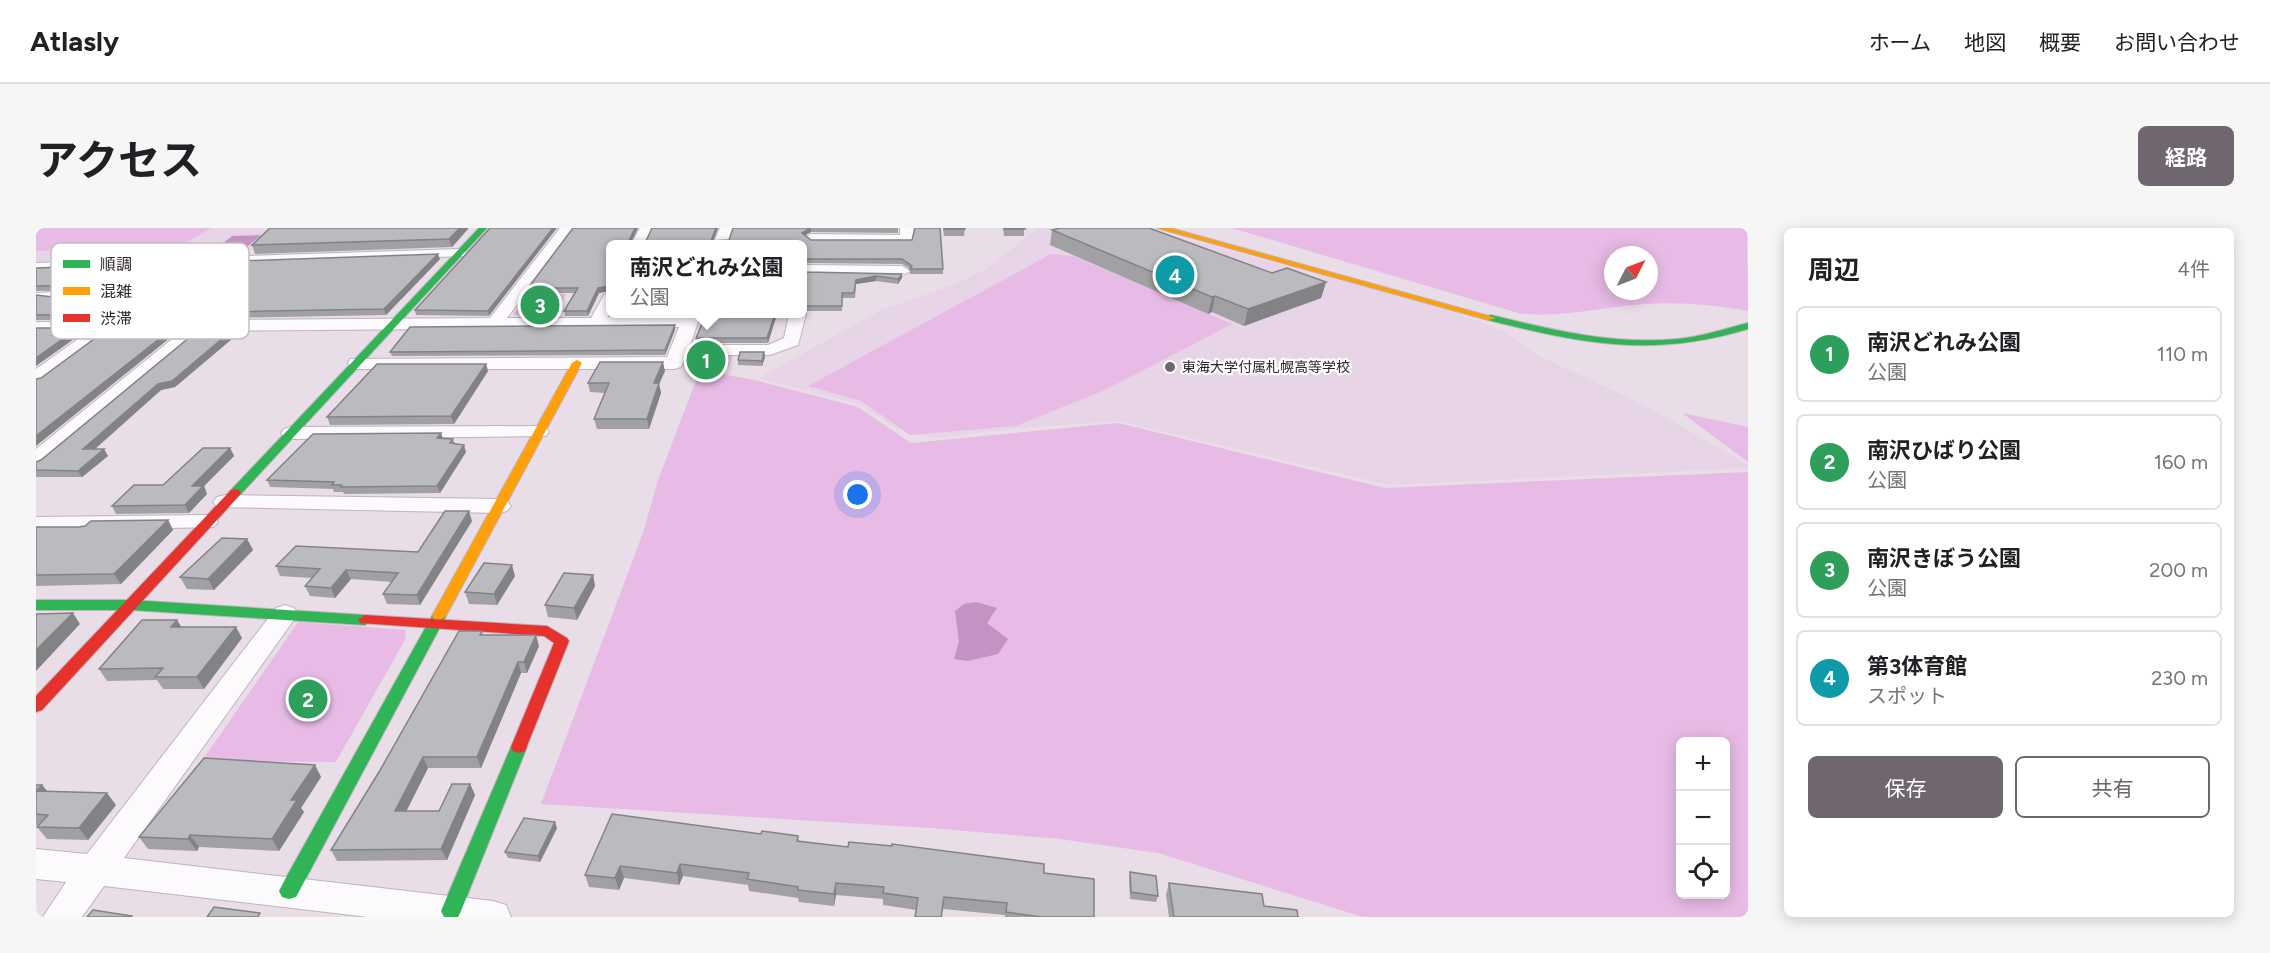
<!DOCTYPE html>
<html lang="ja">
<head>
<meta charset="utf-8">
<style>
  body { margin:0; font-family:Figtree,"Noto Sans JP",sans-serif; background:#f6f6f6; color:#202124 }
  .controls { position:absolute; right:18px; bottom:18px; display:grid; overflow:hidden; border-radius:9px; box-shadow:0 3px 15px #0003 }
  .controls button { width:54px; height:54px; display:grid; place-items:center; padding:0; border:0; border-bottom:2px solid #e0e0e0; background:#fff; color:#202124; font:30px sans-serif }
  .compass { position:absolute; left:1568px; top:18px; width:54px; height:54px; border-radius:50%; background:#fff; box-shadow:0 3px 15px #0003; rotate:48deg }
  .you { position:absolute; left:822px; top:267px; width:21px; height:21px; margin:-15px; border:4px solid #fff; border-radius:50%; background:#1a73e8; box-shadow:0 0 0 9px #1a73e833 }
  .badge { display:grid; place-items:center; width:39px; height:39px; border-radius:50%; background:#6f666f; color:#fff; font-size:20px; font-weight:700 }
  .pin { position:absolute; translate:-50% -50%; border:3px solid #fff; box-shadow:0 2px 6px #0006 }
  .popup { position:absolute; left:570px; top:12px; width:201px; height:78px; box-sizing:border-box; display:grid; place-content:center; border-radius:9px; background:#fff; filter:drop-shadow(0 2px 4px #0005); font-size:20px; white-space:nowrap; color:#757577 }
  .popup b { font-size:22px; color:#202124 }
  .popup::after { content:''; position:absolute; left:50%; top:100%; margin-left:-12px; border:12px solid transparent; border-top-color:#fff }
  .list { margin:0; padding:0; list-style:none }
  h2 { display:flex; justify-content:space-between; align-items:center; height:78px; margin:0; padding:0 24px; font-size:26px }
  h2 small { font-size:20px; font-weight:400; color:#757577 }
  .list li { display:grid; grid-template-columns:39px 1fr auto; gap:18px; align-items:center; box-sizing:border-box; height:96px; margin:0 12px 12px; padding:0 12px; border:2px solid #e0e0e0; border-radius:9px }
  .list b { display:block; font-size:22px; white-space:nowrap }
  .list p { margin:0; font-size:20px; white-space:nowrap; color:#757577 }
  .list em { font-size:20px; font-style:normal; color:#757577 }
  .actions { display:flex; gap:12px; padding:18px 24px }
  .actions a { flex:1; padding:14px 0; border:2px solid #6f666f; border-radius:9px; text-align:center; font-size:21px; color:#6f666f }
  .actions .main { background:#6f666f; color:#fff }
  .icon { flex:none; width:33px; height:33px; fill:none; stroke:currentColor; stroke-width:2; stroke-linecap:round; stroke-linejoin:round }
  .map { position:relative; flex:none; width:1712px; height:689px; overflow:hidden; border-radius:9px }
  header { display:flex; align-items:center; gap:36px; box-sizing:border-box; height:84px; padding:0 30px; background:#fff; border-bottom:2px solid #e0e0e0 }
  header strong { font-size:28px }
  nav { display:flex; gap:33px; margin-inline-start:auto; font-size:21px }
  .intro { display:flex; align-items:center; justify-content:space-between; box-sizing:border-box; height:144px; padding:0 36px }
  h1 { margin:0; font-size:42px }
  .button { padding:15px 27px; border-radius:9px; background:#6f666f; color:#fff; font-size:21px; font-weight:700 }
  main { display:flex; gap:36px; padding:0 36px }
  aside { flex:1; background:#fff; border-radius:9px; box-shadow:0 3px 15px #0003 }
  .map>svg:first-child { display:block }
  .built { fill:#e8d4e7 }
  .green { fill:#e7bbe5; fill-rule:evenodd }
  .water { fill:#c592c3 }
  .lines { fill:none; stroke-linecap:round; stroke-linejoin:round }
  .lane-casing { stroke:#beb4bd; stroke-width:2 }
  .street-casing { stroke:#beb4bd; stroke-width:2 }
  .fast-casing { stroke:#beb4bd; stroke-width:2 }
  .slow-casing { stroke:#beb4bd; stroke-width:2 }
  .jam-casing { stroke:#beb4bd; stroke-width:2 }
  .lane { fill:#fcfafc; fill-rule:evenodd }
  .street { fill:#fcfafc; fill-rule:evenodd }
  .fast { fill:#30b455; fill-rule:evenodd }
  .slow { fill:#ff9f0a; fill-rule:evenodd }
  .jam { fill:#e5322d; fill-rule:evenodd }
  .wall { fill:#a1a1a4 }
  .shaded-wall { fill:#838386 }
  .building { fill:#bbbbbf; stroke:#838386; stroke-width:1.5 }
  .poi-dot { fill:#6f666f; stroke:#fff; stroke-width:2 }
  .labels { text-anchor:middle; stroke-width:4.5; stroke-linejoin:round; paint-order:stroke }
  .far-poi-label { font-size:14px; fill:#2e262e; stroke:#fff; text-anchor:start }
  .key { fill:#fff; stroke:#c0bec0; stroke-width:1.5 }
  .key-label { font-size:16px; fill:#2e262e }
</style>
</head>
<body>
<header>
<strong>Atlasly</strong>
<nav><a>ホーム</a><a>地図</a><a>概要</a><a>お問い合わせ</a></nav>
</header>
<div class="intro"><h1>アクセス</h1><a class="button">経路</a></div>
<main>
<div class="map">
<svg width="1712" height="689" viewBox="0 0 1712 689">
  <rect width="100%" height="100%" fill="#e9dde8"/>
  <g class="built">
    <path d="M0 0H384L232 6 205 29 0 37Z"/>
    <path d="M1002 0H1108L1410 81 1470 104 1501 127 1610 178 1712 237V240L1353 257 1083 193 984 200 899 210 861 201 822 176 723 150 843 83 919 56 950 41Z"/>
  </g>
  <g class="green">
    <path d="M7 0H175L139 21 109 28 59 32 69 21 0 23V2Z"/>
    <path d="M1196 0H1711L1712 83C1674 76 1636 73 1597 77 1558 81 1520 90 1482 85ZM1577 27H1613V63H1577Z"/>
    <path d="M1015 26 1037 28 1196 96 1069 162 980 198 874 207 825 173 772 158Z"/>
    <path d="M493 66H530L518 87H477Z"/>
    <path d="M649 125H698L692 139 642 138Z"/>
    <path d="M664 142 718 152 822 179 875 215 1082 195 1349 260 1712 244V689H1327L1122 625 1024 611 894 600 505 576 580 377 607 305 622 252ZM1644 514H1690V666H1644Z"/>
    <path d="M1646 185 1712 199V234Z"/>
    <path d="M262 394 369 402 370 410 300 534 166 533Z"/>
  </g>
  <g class="water">
    <path d="M225 7 200 28 152 30 165 20 182 19 196 8Z"/>
    <path d="M940 374 961 380 951 395 972 411 962 426 932 433 918 431 923 414 919 383 928 376Z"/>
  </g>
  <g class="lines">
    <g class="lane-casing">
      <path id="lane" d="M20 64 24 67 23 69 0 71V65Z"/>
    </g>
    <g class="street-casing">
      <g id="street">
        <path d="M524 0H538L471 90H555L568 67 574 65 572 89H647L649 86H665L654 117H732L748 110 753 86H766V82L770 86 762 117 734 127H650L645 139 638 141H321L314 139 312 135 314 131 631 129 643 99 168 103 8 237 0 239V221L146 103 75 104 7 154 0 156V141L52 104H0V94L159 93 183 70 20 72 14 70 12 67 14 64 204 62 206 65 204 68 179 92 454 90Z"/>
        <path d="M604 0H618L609 16H595Z"/>
        <path d="M684 0H698L691 16H677Z"/>
        <path d="M864 0H878L876 14H775L768 10 775 6 864 7Z"/>
        <path d="M423 21 428 22 430 25 428 28 0 45V35Z"/>
        <path d="M766 37 866 38 874 43 866 48 769 46 766 45Z"/>
        <path d="M503 198 510 200 513 204 510 208 255 211 248 209 245 205 248 201 255 199Z"/>
        <path d="M189 267 463 271 471 273 475 278 471 283 463 285 181 279 177 274 181 269Z"/>
        <path d="M170 287 178 289 182 294 178 299 0 303V289Z"/>
        <path d="M249 377 258 380 262 386 88 630 457 673 470 677 475 689H332L68 658 46 689H7L30 654 0 651V621L51 626 240 380Z"/>
      </g>
    </g>
    <g class="fast-casing">
      <g id="fast">
        <path d="M443 0H451L203 268H195L193 265 195 262Z"/>
        <path d="M1455 87C1516 102 1578 117 1641 111 1665 109 1688 101 1712 95V101C1616 130 1547 116 1452 92V88Z"/>
        <path d="M0 372H95L329 387 336 392 329 397 95 382H0Z"/>
        <path d="M403 383 410 388 260 669 253 671 246 669 243 663 246 657 396 388Z"/>
        <path d="M483 513 489 515 491 519 425 683 422 689H408L405 683 475 519 477 515Z"/>
      </g>
    </g>
    <g class="slow-casing">
      <g id="slow">
        <path d="M1121 0H1134L1460 90 1452 92Z"/>
        <path d="M541 132 546 135 410 388 403 393 398 391 396 388 536 135Z"/>
      </g>
    </g>
    <g class="jam-casing">
      <g id="jam">
        <path d="M199 261 203 262 205 265 203 268 6 482 0 484V468L195 262Z"/>
        <path d="M329 387 511 398 531 410 533 413 489 523 483 525 477 523 475 519 518 415 508 408 324 395 322 392Z"/>
      </g>
    </g>
    <use href="#lane" class="lane"/>
    <use href="#street" class="street"/>
    <use href="#fast" class="fast"/>
    <use href="#slow" class="slow"/>
    <use href="#jam" class="jam"/>
  </g>
  <g class="wall">
    <path d="M225 0H432V1L416 19 219 26 216 17 234 0Z"/>
    <path d="M454 0 453 88 380 87 379 82Z"/>
    <path d="M537 0H602L596 13H610L616 0H682L677 13 693 12 697 0H862V5L775 4 769 7 775 12H876L907 41V46H874V41L866 36 766 35V16H574V63L563 65 552 88H529L528 83 539 65H493L492 60Z"/>
    <path d="M907 0H929L928 8H908Z"/>
    <path d="M967 0H988V8H968Z"/>
    <path d="M1016 2 1236 45 1290 54 1285 70 1208 98 1176 84 1172 86 1014 17Z"/>
    <path d="M404 31 350 87 185 90 182 84 205 61 204 60 0 63V40Z"/>
    <path d="M766 42 769 44 866 50 862 56 840 53 820 56 819 70H806V83H770L766 80Z"/>
    <path d="M0 67 17 69 175 67 177 72 158 91 0 92Z"/>
    <path d="M670 86H741L732 115H661L660 110Z"/>
    <path d="M639 102 629 127 356 128 354 124Z"/>
    <path d="M203 105 139 159 125 162 59 221H68L72 228 46 249H0V234L5 232Z"/>
    <path d="M728 124 729 129 726 138 702 137V132Z"/>
    <path d="M450 136 452 143 418 196 294 197 291 189Z"/>
    <path d="M629 143 623 156 625 165 613 201H561L558 191 569 165 554 164 552 155Z"/>
    <path d="M407 210 417 211 419 216 430 224 404 265 308 266 307 264H298L297 261 234 259 231 252Z"/>
    <path d="M194 220 198 228 168 258 171 266 153 285 80 286 76 278 127 257Z"/>
    <path d="M132 292 137 302 85 356 0 358V299H42Z"/>
    <path d="M436 293 384 377 351 376 347 366 356 354 315 351 299 370 274 368 269 358 276 350 244 348 240 338 382 324Z"/>
    <path d="M211 311 217 322 178 362 151 361 144 349Z"/>
    <path d="M557 347 559 358 541 392 512 389 509 377Z"/>
    <path d="M479 348 461 377 433 376 429 364Z"/>
    <path d="M146 399 206 410 168 461H127L121 452 71 453 63 441Z"/>
    <path d="M446 403 447 407 503 418 491 445H485L445 540H392L370 583H403L434 556 439 567 411 632 301 633 295 622Z"/>
    <path d="M279 537 285 549 265 580 268 584 243 623 163 619 161 623 112 621 103 609Z"/>
    <path d="M0 557H6L11 563 80 577 52 612 11 611 1 599 2 597H0Z"/>
    <path d="M576 586 725 606 762 608 763 613 1008 645 1058 689H969V687L907 681 906 689H879L880 682 847 677V671L800 667 798 678 763 674 762 670 713 663 712 657 647 648 643 657 588 650 583 662 553 659 549 647Z"/>
    <path d="M521 600 504 634 472 630 469 624Z"/>
    <path d="M1094 644 1122 668 1120 674 1094 671 1093 651Z"/>
    <path d="M1133 655 1228 678 1262 689H1133L1130 667Z"/>
  </g>
  <g class="shaded-wall">
    <path d="M424 0H432V1L416 19 413 11Z"/>
    <path d="M517 0H521L453 88 452 83Z"/>
    <path d="M599 0H602L594 16 593 13Z"/>
    <path d="M680 0H682L676 16 675 13Z"/>
    <path d="M774 0H775V4L766 9V5Z"/>
    <path d="M402 26 404 31 350 87 348 81Z"/>
    <path d="M866 46V50L862 56V51Z"/>
    <path d="M840 48V53L820 56 819 70 820 52Z"/>
    <path d="M1290 54 1285 70 1208 98 1212 81Z"/>
    <path d="M572 58 573 63 563 65 552 88 551 83 562 60Z"/>
    <path d="M175 67 177 72 158 91 155 85Z"/>
    <path d="M1179 68 1176 84 1172 86 1176 69Z"/>
    <path d="M739 86H741L732 115 731 110Z"/>
    <path d="M639 97V102L629 127V122Z"/>
    <path d="M200 99 203 105 139 159 125 162 51 228 47 221 122 156Z"/>
    <path d="M42 100 45 106 0 138V130Z"/>
    <path d="M137 100 140 105 0 218V208Z"/>
    <path d="M728 124 729 129 726 138V133Z"/>
    <path d="M627 134 629 143 623 156 625 165 613 201 611 191 618 155Z"/>
    <path d="M450 136 452 143 418 196 415 188Z"/>
    <path d="M405 205 407 211 401 210Z"/>
    <path d="M428 217 430 224 404 265 401 258Z"/>
    <path d="M194 220 198 228 168 258 171 266 153 285 149 277 156 258Z"/>
    <path d="M68 221 72 228 46 249 42 243Z"/>
    <path d="M433 283 436 293 384 377 381 367Z"/>
    <path d="M132 292 137 302 85 356 78 346Z"/>
    <path d="M211 311 217 322 178 362 172 351Z"/>
    <path d="M476 337 479 348 461 377 458 366Z"/>
    <path d="M310 342 315 351 299 370 295 360Z"/>
    <path d="M557 347 559 358 541 392 538 380Z"/>
    <path d="M37 385 44 396 0 443V422Z"/>
    <path d="M141 392 148 403 135 399Z"/>
    <path d="M200 399 206 410 168 461 161 449Z"/>
    <path d="M500 407 503 418 491 445 488 434Z"/>
    <path d="M482 434 485 445 445 540 441 529Z"/>
    <path d="M387 529 392 540 365 594 359 583Z"/>
    <path d="M279 537 285 549 265 580 268 584 243 623 236 611 255 572Z"/>
    <path d="M434 556 439 567 411 632 405 621Z"/>
    <path d="M6 557 16 569 0 563Z"/>
    <path d="M71 565 80 577 52 612 43 600Z"/>
    <path d="M519 594 521 600 504 634 502 628Z"/>
    <path d="M154 607 163 619 161 623 152 611Z"/>
    <path d="M644 636 647 648 643 657 641 645Z"/>
    <path d="M584 638 588 650 583 662 579 650Z"/>
    <path d="M800 655V667L798 678V666Z"/>
  </g>
  <g class="building">
    <path d="M234 0H424L413 11 216 17Z"/>
    <path d="M454 0H517L452 83 379 82Z"/>
    <path d="M537 0H599L593 13H610L616 0H680L675 13 693 12 697 0H774L766 5 775 12H876L879 0H904L907 41H874L876 38 866 31H766V16H574V58L562 60 551 83H528L542 60H492Z"/>
    <rect x="908" y="0" width="21" height="1"/>
    <path d="M968 0H988L989 1H968Z"/>
    <path d="M1024 0H1113L1236 45 1251 40 1290 54 1212 81 1179 68 1176 69 1016 2Z"/>
    <path d="M402 26 348 81 182 84 206 61 202 54 0 58V40Z"/>
    <path d="M766 42 769 44 866 46 862 51 840 48 820 52 818 65H806V78H770L766 75Z"/>
    <path d="M0 67 17 69 175 67 155 85 0 87Z"/>
    <path d="M670 86H739L731 110H660Z"/>
    <path d="M639 97 629 122 354 124 374 99Z"/>
    <path d="M166 99H200L136 153 122 156 47 221H68L42 243 0 242V234L5 232Z"/>
    <path d="M0 100H42L0 130Z"/>
    <path d="M73 100H137L0 208V151L5 150Z"/>
    <path d="M704 124H728L726 133 702 132Z"/>
    <path d="M564 134H627L618 155H623L611 191H558L573 155H552Z"/>
    <path d="M341 136H450L415 188 291 189Z"/>
    <path d="M405 205 401 210 417 211 414 215 428 217 401 258 305 259 306 257H296L298 254 231 252 277 206Z"/>
    <path d="M167 220H194L156 258H167L149 277 76 278 98 257H127Z"/>
    <path d="M409 283H433L381 367 347 366 362 345 310 342 295 360 269 358 284 341 240 338 260 318 382 324Z"/>
    <path d="M132 292 78 346 0 347V299H42L49 298 55 293Z"/>
    <path d="M186 310 211 311 172 351 144 349Z"/>
    <path d="M448 335 476 337 458 366 429 364Z"/>
    <path d="M528 345 557 347 538 380 509 377Z"/>
    <path d="M37 385 0 422V386Z"/>
    <path d="M106 392H141L135 399H200L161 449H119L127 440 63 441Z"/>
    <path d="M423 403H446L444 407H500L488 434H482L441 529H387L359 583H403L416 556H434L405 621 295 622 343 544Z"/>
    <path d="M168 530 279 537 255 572H261L236 611 154 607 152 611 103 609Z"/>
    <path d="M0 557H6L0 563 71 565 43 600 1 599 12 587 0 586Z"/>
    <path d="M576 586 725 606 726 603 762 608 761 613 812 619 813 614 856 618V616L1008 636V645L1058 651V689H1005L970 684 971 675 908 669 905 689H879L882 670 847 665 848 659 800 655 798 666 762 662V659L711 651 713 645 644 636 641 645 584 638 579 650 549 647Z"/>
    <path d="M488 590 519 594 502 628 469 624Z"/>
    <path d="M1094 644 1120 648 1122 668 1095 664Z"/>
    <path d="M1133 655 1226 666 1228 678 1261 682 1262 689H1138Z"/>
    <path d="M178 679 224 685 222 689H171Z"/>
    <path d="M57 682 96 688 95 689H51Z"/>
  </g>
  <circle class="poi-dot" cx="1134" cy="139" r="6"/>
  <g class="labels">
    <g class="far-poi-label">
      <text x="1146" y="144">東海大学付属札幌高等学校</text>
    </g>
  </g>
  <rect x="15" y="15" width="198" height="96" rx="9" class="key"/>
  <rect x="27" y="32" width="27" height="8" fill="#30b455"/>
  <rect x="27" y="59" width="27" height="8" fill="#ff9f0a"/>
  <rect x="27" y="86" width="27" height="8" fill="#e5322d"/>
  <g class="key-label">
    <text x="64" y="42">順調</text>
    <text x="64" y="69">混雑</text>
    <text x="64" y="96">渋滞</text>
  </g>
</svg>
<div class="controls">
<button>+</button>
<button>−</button>
<button><svg class="icon" aria-label="locate" viewBox="0 0 24 24"><circle cx="12" cy="12" r="6"/><path d="M12 2v4M12 18v4M2 12h4M18 12h4"/></svg></button>
</div>
<svg class="compass" viewBox="-18 -18 36 36"><path d="M0-13l5 13h-10z" fill="#e53935"/><path d="M0 13l5-13h-10z" fill="#757577"/></svg>
<div class="you"></div>
<div class="pin badge" style="left:670px;top:132px;background:#2e9e5b">1</div>
<div class="popup"><b>南沢どれみ公園</b>公園</div>
<div class="pin badge" style="left:272px;top:471px;background:#2e9e5b">2</div>
<div class="pin badge" style="left:504px;top:77px;background:#2e9e5b">3</div>
<div class="pin badge" style="left:1139px;top:47px;background:#0f9aa8">4</div>
</div>
<aside>
<h2>周辺<small>4件</small></h2>
<ul class="list">
<li><span class="badge" style="background:#2e9e5b">1</span><div><b>南沢どれみ公園</b><p>公園</p></div><em>110 m</em></li>
<li><span class="badge" style="background:#2e9e5b">2</span><div><b>南沢ひばり公園</b><p>公園</p></div><em>160 m</em></li>
<li><span class="badge" style="background:#2e9e5b">3</span><div><b>南沢きぼう公園</b><p>公園</p></div><em>200 m</em></li>
<li><span class="badge" style="background:#0f9aa8">4</span><div><b>第3体育館</b><p>スポット</p></div><em>230 m</em></li>
</ul>
<div class="actions"><a class="main">保存</a><a>共有</a></div>
</aside>
</main>
</body>
</html>
